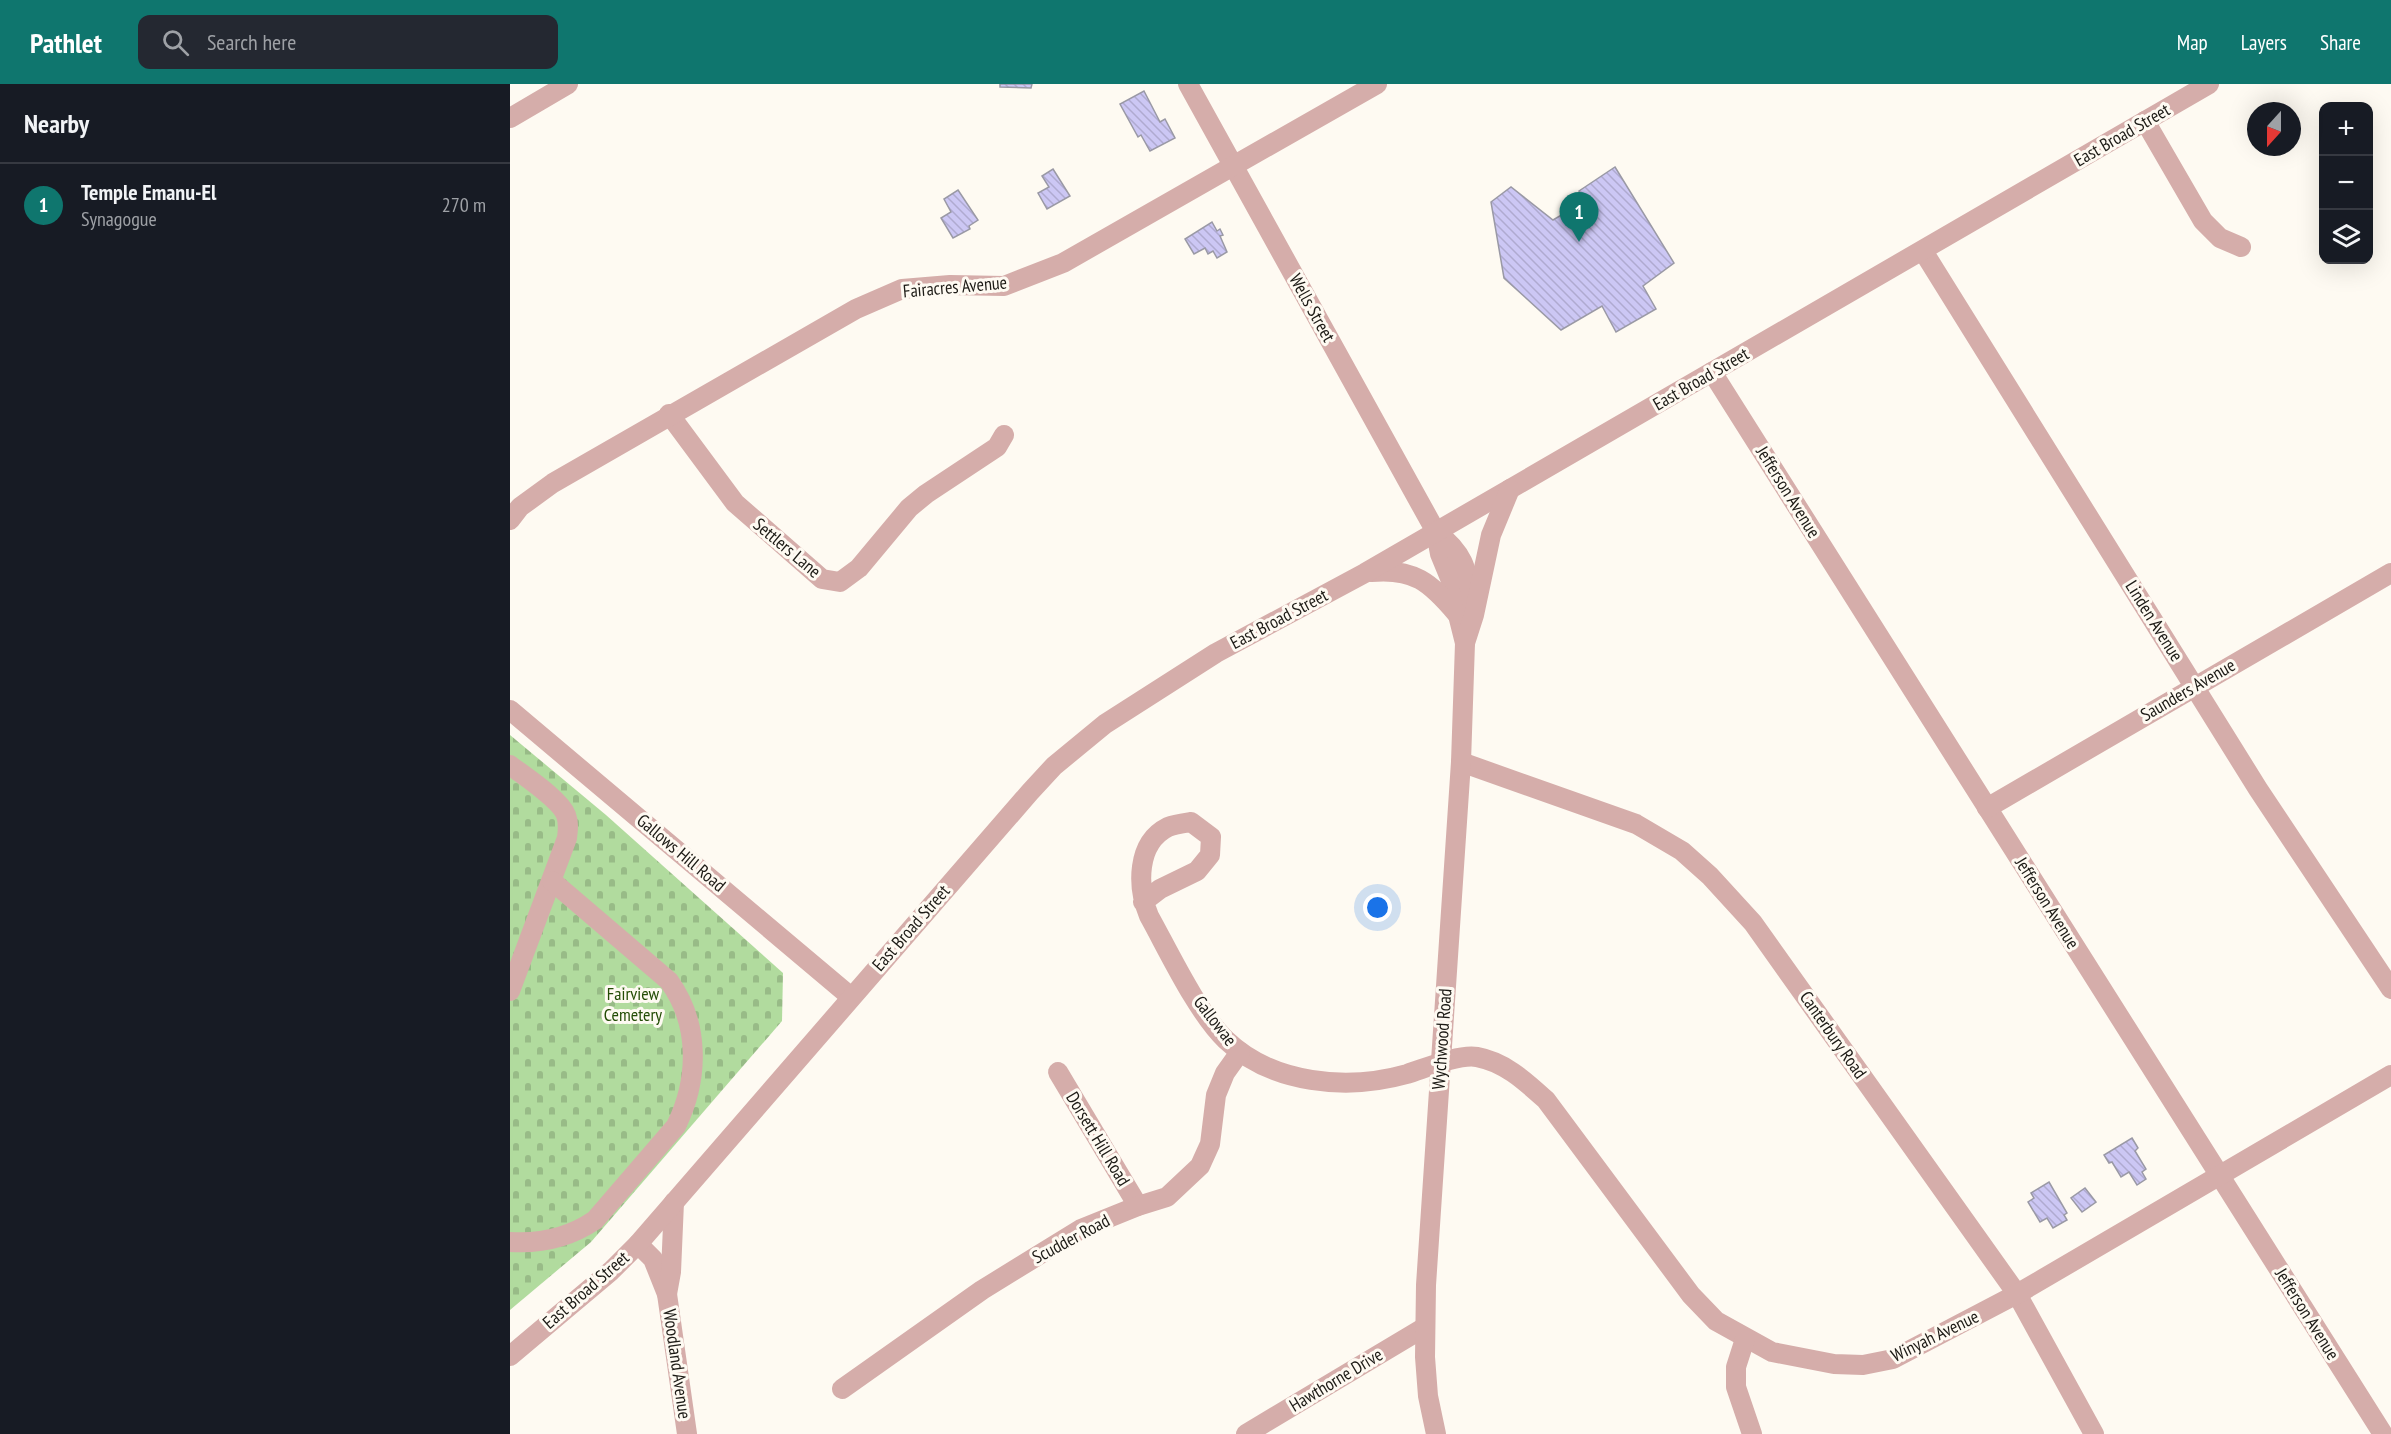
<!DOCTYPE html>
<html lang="en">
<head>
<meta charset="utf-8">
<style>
  body { margin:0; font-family:"PT Sans Narrow",sans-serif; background:#242831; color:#f1f3f6 }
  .controls { position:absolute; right:18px; top:18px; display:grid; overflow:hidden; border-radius:12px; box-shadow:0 6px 24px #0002 }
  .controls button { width:54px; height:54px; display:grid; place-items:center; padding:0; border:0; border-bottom:2px solid #363941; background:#171b24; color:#f1f3f6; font:30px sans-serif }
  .compass { position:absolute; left:1737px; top:18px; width:54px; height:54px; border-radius:50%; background:#171b24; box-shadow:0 6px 24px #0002; rotate:201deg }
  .you { position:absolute; left:868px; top:824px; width:21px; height:21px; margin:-15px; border:4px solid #fff; border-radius:50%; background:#1a73e8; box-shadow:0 0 0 9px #1a73e833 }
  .badge { display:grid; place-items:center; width:39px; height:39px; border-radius:50%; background:#0f766e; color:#fff; font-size:20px; font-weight:700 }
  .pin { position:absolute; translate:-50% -50px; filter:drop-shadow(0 2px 3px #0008) }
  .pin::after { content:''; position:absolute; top:32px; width:21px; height:18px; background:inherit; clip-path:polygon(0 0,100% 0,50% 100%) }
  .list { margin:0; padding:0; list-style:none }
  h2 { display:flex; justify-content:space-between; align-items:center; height:78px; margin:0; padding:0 24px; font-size:26px }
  h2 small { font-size:20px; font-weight:400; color:#9ea1a6 }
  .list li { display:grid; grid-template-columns:39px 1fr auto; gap:18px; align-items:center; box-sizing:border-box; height:84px; padding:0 24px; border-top:2px solid #363941 }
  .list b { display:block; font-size:22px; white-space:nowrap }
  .list p { margin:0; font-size:20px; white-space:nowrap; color:#9ea1a6 }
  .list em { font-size:20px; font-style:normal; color:#9ea1a6 }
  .icon { flex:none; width:33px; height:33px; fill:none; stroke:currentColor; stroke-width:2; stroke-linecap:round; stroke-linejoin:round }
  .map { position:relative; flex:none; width:1881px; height:1350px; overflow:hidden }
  header { display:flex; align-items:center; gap:36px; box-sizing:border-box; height:84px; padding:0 30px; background:#0f766e; color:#fff }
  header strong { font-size:28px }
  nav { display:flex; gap:33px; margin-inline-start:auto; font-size:21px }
  .search { width:420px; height:54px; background:#242831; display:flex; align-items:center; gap:15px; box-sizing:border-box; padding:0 21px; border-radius:12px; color:#9ea1a6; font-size:22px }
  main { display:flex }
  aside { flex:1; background:#171b24 }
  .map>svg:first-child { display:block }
  .cemetery { fill:url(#cemetery-stones) }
  .building { fill:url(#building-back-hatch); stroke:#9a99a5; stroke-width:1.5 }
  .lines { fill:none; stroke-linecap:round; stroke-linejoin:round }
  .minor { stroke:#d5adaa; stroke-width:20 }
  .labels { text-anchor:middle; stroke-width:6; stroke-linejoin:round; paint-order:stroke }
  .street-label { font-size:18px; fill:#1c1a15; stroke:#fefaf2 }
  .park-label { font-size:18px; fill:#234c05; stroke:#fefaf2 }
</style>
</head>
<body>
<header>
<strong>Pathlet</strong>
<div class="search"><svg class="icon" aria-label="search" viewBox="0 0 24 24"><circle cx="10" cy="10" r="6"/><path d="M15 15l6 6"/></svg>Search here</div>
<nav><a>Map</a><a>Layers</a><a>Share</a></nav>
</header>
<main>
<aside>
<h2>Nearby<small></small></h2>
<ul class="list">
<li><span class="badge">1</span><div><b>Temple Emanu-El</b><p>Synagogue</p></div><em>270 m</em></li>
</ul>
</aside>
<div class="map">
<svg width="1881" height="1350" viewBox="0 0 1881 1350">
  <defs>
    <pattern id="cemetery-stones" width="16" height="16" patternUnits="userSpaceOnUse" patternTransform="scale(1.5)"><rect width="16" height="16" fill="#b1db9e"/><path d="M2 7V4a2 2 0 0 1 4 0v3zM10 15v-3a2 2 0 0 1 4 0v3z" fill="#98bb87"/></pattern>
    <pattern id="building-back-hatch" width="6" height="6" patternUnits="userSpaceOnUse" patternTransform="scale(1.5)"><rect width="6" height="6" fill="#ccc7f4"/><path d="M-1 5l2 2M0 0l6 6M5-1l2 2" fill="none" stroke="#afaad0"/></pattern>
  </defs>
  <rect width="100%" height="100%" fill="#fefaf2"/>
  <path class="cemetery" d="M0 651 96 731 273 889 272 937 81 1158 0 1226Z"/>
  <g class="building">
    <path d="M490 0H522L521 4 490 3Z"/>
    <path d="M634 7 650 38 655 35 665 54 640 67 631 51 628 53 610 20Z"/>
    <path d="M1105 83 1164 179 1133 202 1146 225 1106 248 1092 222 1051 246 994 194 981 118 1001 103 1043 136 1072 119 1069 107Z"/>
    <path d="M543 85 560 112 537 125 528 109 539 103 532 92Z"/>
    <path d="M448 106 468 136 459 142 460 145 443 154 431 134 441 128 434 115Z"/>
    <path d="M702 138 707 147 710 145 713 151 710 152 717 168 707 174 703 167 698 170 695 164 684 170 675 155Z"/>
    <path d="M1622 1054 1628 1064 1625 1067 1636 1085 1632 1088 1636 1095 1627 1101 1619 1088 1611 1093 1602 1078 1599 1079 1594 1071Z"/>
    <path d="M1539 1098 1557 1129 1554 1131 1557 1136 1543 1144 1537 1134 1530 1138 1518 1118 1524 1114 1521 1109Z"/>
    <path d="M1575 1104 1586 1118 1572 1128 1561 1114Z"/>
  </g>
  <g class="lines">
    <g class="minor">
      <path d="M678 0 926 448 930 470 944 504 948 531 955 559"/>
      <path d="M0 34 58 0"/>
      <path d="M1635 37 1693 137 1710 154 1731 163"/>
      <path d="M1413 167 1748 705 1881 905"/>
      <path d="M1202 288 1873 1350"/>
      <path d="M159 330 225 419 312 495 330 498 349 484 399 424 416 410 487 363 494 351"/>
      <path d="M0 436 10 423 43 399 346 225 392 205 440 201 494 202 553 179 867 0"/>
      <path d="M926 448C953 468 957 484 962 517"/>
      <path d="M861 488C904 484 920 498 947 530"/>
      <path d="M0 626 341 913"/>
      <path d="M951 678 1126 740 1172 767 1200 792 1243 839 1507 1210 1584 1350"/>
      <path d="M0 681C14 692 50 715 56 731 59 739 58 746 57 754L0 907"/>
      <path d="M1477 724 1881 489"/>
      <path d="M633 818 650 805 687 787 700 771 701 753 681 738C674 739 665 740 658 743 626 759 627 803 639 832 659 868 687 928 716 956 762 1000 837 1007 897 990 916 984 948 970 967 973 995 978 1016 998 1036 1016L1181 1211 1206 1237 1262 1268 1324 1280 1353 1281 1383 1275 1507 1210 1881 991"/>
      <path d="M548 988 628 1122"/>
      <path d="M0 1158C30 1160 60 1153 85 1136L166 1042C189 995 190 940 159 897L42 797"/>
      <path d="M128 1160 143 1175 157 1210 177 1350"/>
      <path d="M157 1210 161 1188 164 1118"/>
      <path d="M1235 1255 1226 1283V1303L1242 1350"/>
      <path d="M0 1272 101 1187 128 1160 520 708 544 682 595 640 706 569 855 489 1699 0"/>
      <path d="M332 1305 472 1206 571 1145 628 1122 657 1113 690 1082 700 1060 706 1011 715 989 730 968"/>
      <path d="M736 1350 915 1243"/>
      <path d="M926 1350 918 1312 915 1273 916 1201 951 678 955 559 964 531 981 451 1000 405"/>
    </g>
  </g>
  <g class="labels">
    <g class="street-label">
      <text transform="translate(1612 51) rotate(-30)" y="6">East Broad Street</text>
      <text transform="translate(445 203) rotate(-5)" y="6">Fairacres Avenue</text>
      <text transform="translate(802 224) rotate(61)" y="6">Wells Street</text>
      <text transform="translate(1191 295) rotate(-30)" y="6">East Broad Street</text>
      <text transform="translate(1278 408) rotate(58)" y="6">Jefferson Avenue</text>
      <text transform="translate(277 464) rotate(40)" y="6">Settlers Lane</text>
      <text transform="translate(769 535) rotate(-28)" y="6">East Broad Street</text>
      <text transform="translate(1644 537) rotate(58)" y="6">Linden Avenue</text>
      <text transform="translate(1678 606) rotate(-30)" y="6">Saunders Avenue</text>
      <text transform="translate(171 769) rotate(40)" y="6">Gallows Hill Road</text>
      <text transform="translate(1537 819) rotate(58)" y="6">Jefferson Avenue</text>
      <text transform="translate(401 844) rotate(-49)" y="6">East Broad Street</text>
      <text transform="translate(705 937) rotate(52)" y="6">Gallowae</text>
      <text transform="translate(1323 951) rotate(55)" y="6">Canterbury Road</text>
      <text transform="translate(932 955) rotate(-86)" y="6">Wychwood Road</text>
      <text transform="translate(588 1055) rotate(59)" y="6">Dorsett Hill Road</text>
      <text transform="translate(561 1155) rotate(-28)" y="6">Scudder Road</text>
      <text transform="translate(76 1206) rotate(-41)" y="6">East Broad Street</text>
      <text transform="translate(1797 1230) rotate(58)" y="6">Jefferson Avenue</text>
      <text transform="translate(1425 1252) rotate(-26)" y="6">Winyah Avenue</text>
      <text transform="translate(167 1280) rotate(82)" y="6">Woodland Avenue</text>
      <text transform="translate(826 1296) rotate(-31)" y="6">Hawthorne Drive</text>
    </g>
    <g class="park-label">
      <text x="123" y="916">Fairview<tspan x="123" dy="21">Cemetery</tspan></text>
    </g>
  </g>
</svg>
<div class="controls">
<button>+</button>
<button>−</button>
<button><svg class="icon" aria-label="layers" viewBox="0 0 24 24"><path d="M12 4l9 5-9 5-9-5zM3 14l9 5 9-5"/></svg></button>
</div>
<svg class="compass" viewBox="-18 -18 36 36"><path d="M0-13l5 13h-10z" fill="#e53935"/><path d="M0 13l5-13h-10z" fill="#9ea1a6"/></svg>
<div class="you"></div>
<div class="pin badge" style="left:1069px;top:158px">1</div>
</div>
</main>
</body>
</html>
